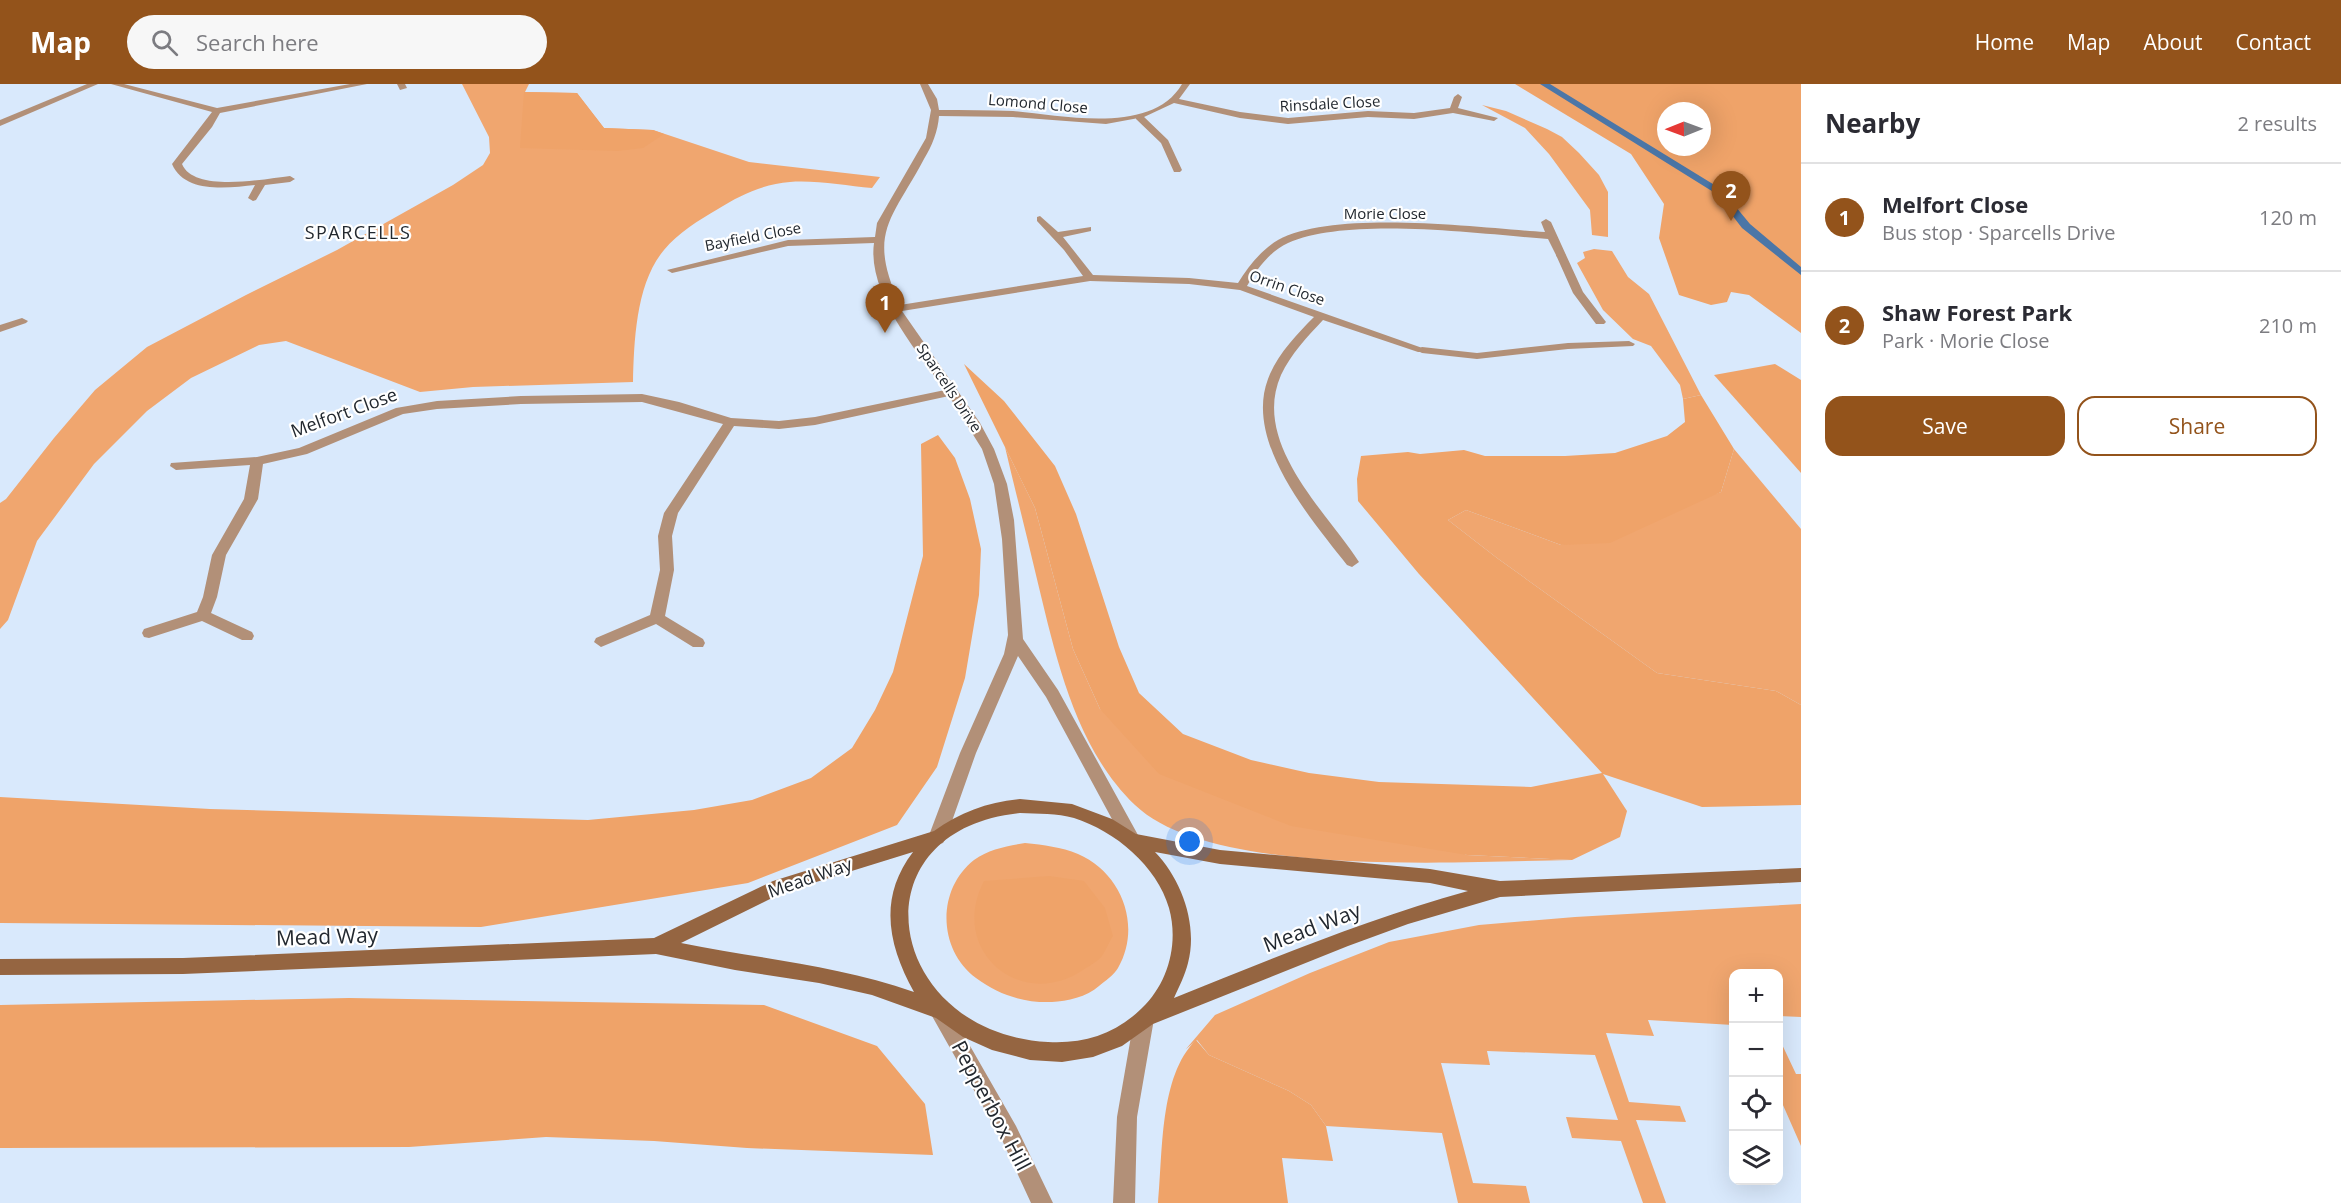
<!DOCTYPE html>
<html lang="en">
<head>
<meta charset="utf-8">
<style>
  body { margin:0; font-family:"Open Sans",sans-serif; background:#f7f7f7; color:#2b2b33 }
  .controls { position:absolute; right:18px; bottom:18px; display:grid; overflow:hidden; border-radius:12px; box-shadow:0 6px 24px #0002 }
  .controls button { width:54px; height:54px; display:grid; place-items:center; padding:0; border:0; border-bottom:2px solid #e1e1e2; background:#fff; color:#2b2b33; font:30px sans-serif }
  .compass { position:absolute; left:1657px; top:18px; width:54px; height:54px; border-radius:50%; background:#fff; box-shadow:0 6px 24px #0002; rotate:269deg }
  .you { position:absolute; left:1190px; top:758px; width:21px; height:21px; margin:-15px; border:4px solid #fff; border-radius:50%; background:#1a73e8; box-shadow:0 0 0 9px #1a73e833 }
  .badge { display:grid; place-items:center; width:39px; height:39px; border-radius:50%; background:#93531b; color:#fff; font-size:20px; font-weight:700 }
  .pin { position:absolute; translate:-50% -50px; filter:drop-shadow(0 2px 3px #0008) }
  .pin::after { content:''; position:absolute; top:32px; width:21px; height:18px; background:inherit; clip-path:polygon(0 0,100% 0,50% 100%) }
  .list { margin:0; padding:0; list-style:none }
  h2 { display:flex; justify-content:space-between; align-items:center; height:78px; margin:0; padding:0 24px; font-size:26px }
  h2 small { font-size:20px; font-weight:400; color:#7c7c81 }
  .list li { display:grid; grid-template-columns:39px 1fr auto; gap:18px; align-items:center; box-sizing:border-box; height:108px; padding:0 24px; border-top:2px solid #e1e1e2 }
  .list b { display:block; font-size:22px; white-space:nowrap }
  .list p { margin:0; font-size:20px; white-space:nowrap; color:#7c7c81 }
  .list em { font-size:20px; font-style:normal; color:#7c7c81 }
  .actions { display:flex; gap:12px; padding:18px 24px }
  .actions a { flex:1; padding:14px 0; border:2px solid #93531b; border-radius:18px; text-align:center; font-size:21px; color:#93531b }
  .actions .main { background:#93531b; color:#fff }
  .icon { flex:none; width:33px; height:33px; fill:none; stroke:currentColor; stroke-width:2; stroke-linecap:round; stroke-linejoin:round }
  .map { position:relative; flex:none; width:1801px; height:1119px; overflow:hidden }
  header { display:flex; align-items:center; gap:36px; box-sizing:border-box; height:84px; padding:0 30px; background:#93531b; color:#fff }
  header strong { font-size:28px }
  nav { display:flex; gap:33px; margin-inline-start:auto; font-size:21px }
  .search { width:420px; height:54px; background:#f7f7f7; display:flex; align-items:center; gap:15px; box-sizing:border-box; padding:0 21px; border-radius:33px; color:#7c7c81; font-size:22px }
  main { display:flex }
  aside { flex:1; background:#fff }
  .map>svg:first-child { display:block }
  .green { fill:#f0a66f }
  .forest { fill:#efa369; fill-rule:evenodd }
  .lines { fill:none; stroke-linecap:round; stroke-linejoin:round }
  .stream { fill:#4b76a7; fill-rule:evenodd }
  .service { fill:#b29078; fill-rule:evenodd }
  .minor { fill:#b29078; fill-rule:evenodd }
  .secondary { fill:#956541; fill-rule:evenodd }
  .labels { text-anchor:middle; stroke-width:4.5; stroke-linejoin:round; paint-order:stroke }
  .far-street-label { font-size:15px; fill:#22282f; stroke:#fff }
  .far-quarter-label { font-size:18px; letter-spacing:1.5px; fill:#22282f; stroke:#fff }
  .street-label { font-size:18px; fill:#22282f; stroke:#fff }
  .near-street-label { font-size:21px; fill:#22282f; stroke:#fff }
</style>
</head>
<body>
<header>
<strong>Map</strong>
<div class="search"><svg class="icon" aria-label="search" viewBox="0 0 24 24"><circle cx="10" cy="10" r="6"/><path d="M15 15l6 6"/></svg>Search here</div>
<nav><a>Home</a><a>Map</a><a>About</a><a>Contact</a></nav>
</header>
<main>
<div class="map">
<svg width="1801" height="1119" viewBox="0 0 1801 1119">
  <rect width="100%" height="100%" fill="#d9e9fc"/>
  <g class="green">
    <path d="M462 0H529L525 8 577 9 604 44 653 46 749 78 880 93 872 104C846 102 816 96 790 98 764 100 740 111 718 125 699 136 678 149 664 166 636 199 634 257 633 298L473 303 420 308 286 257 259 261 191 294 147 327 94 380 37 457 8 536 0 545V419L6 415 54 354 95 306 147 263 246 211 337 166 453 101 483 81 490 69 489 53Z"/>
    <path d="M1482 21 1506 27 1547 45 1562 53 1579 69 1599 91 1608 108V153L1592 151 1590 126 1549 70 1525 44Z"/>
    <path d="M1594 165 1612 167 1628 193 1649 210 1701 311 1683 315 1680 301 1651 262 1633 255 1603 226 1577 179 1585 174 1583 168Z"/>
    <path d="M1005 363 1035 424 1073 565 1100 625 1467 771 1572 776C1467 777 1212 795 1135 721 1074 663 1055 569 1036 491 1026 448 1015 406 1005 363Z"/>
    <path d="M1734 365 1801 445V621L1776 607 1657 589 1497 474 1448 436 1466 426 1561 461 1721 408Z"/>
    <path d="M1025 759C1044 761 1061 763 1078 770 1122 789 1142 842 1118 884 1114 891 1105 897 1099 902 1087 913 1067 917 1052 918 1024 919 999 911 976 894 938 866 936 806 974 776 989 765 1008 762 1025 759Z"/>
    <path d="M1801 820V933L1779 932 1778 890H1734L1733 941 1648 936 1654 952 1606 949 1629 1018 1680 1022 1686 1038 1636 1036 1666 1119H1643L1621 1057 1572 1054 1566 1033 1618 1036 1595 971 1487 967 1490 981 1441 979 1473 1099 1526 1102 1530 1119H1458L1442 1049 1326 1042 1311 1021 1289 1007 1209 971 1197 956 1186 965 1215 931 1310 889 1389 858 1479 841 1575 833Z"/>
    <path d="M1778 952 1796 990H1801V1062L1779 1012Z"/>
  </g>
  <g class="forest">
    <path d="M1515 0H1801V249L1749 211 1731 208 1727 218 1711 221 1679 211 1659 154 1664 120 1631 70ZM1666 27H1702V63H1666Z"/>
    <path d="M524 8 577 9 604 44 653 46 664 50 643 64 618 67 520 64Z"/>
    <path d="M964 280 1004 317 1055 382 1076 430 1119 563 1139 609 1183 650 1251 676 1309 689 1379 698 1531 703 1602 689 1419 490 1358 417 1357 395 1361 372 1408 368 1420 370 1464 366 1485 372H1565L1615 369 1667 352 1685 338 1683 315 1701 311 1734 365 1721 408 1610 459 1561 461 1466 426 1448 436 1497 474 1657 589 1776 607 1801 621V721L1702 723 1603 690 1627 727 1620 753 1572 776 1467 771 1291 742 1159 690 1100 625 1073 565 1035 424Z"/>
    <path d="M1775 280 1801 296V389L1714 291Z"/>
    <path d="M938 351 955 374 970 415 981 465 979 511 965 594 937 683 897 741 748 799 481 843 0 839V713L210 725 588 736 694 726 752 716 811 694 852 664 875 626 893 588 923 472 921 360Z"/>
    <path d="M1049 792 1084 797 1105 824 1113 852C1109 858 1106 866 1102 872 1097 878 1089 882 1083 886 1020 928 948 866 984 797Z"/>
    <path d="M349 914 764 921 877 962 925 1020 933 1071 747 1064 654 1057 546 1053 409 1063 0 1064V921Z"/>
    <path d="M1196 956 1209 971 1289 1007 1311 1021 1326 1042 1333 1077 1282 1074 1288 1119H1158C1163 1069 1159 992 1196 956Z"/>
  </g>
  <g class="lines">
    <path class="stream" d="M1540 0H1550L1721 105 1750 140 1801 183V191L1742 144 1715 109Z"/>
    <g class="service">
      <path d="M1136 31H1142L1168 56 1182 86 1180 88H1174L1161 59 1136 35Z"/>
      <path d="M1561 168 1566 171 1583 208 1606 238 1604 240H1596L1573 209 1556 171Z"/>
      <path d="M1629 257 1635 260 1633 262 1568 265 1477 275 1422 269 1416 266 1422 263 1477 269 1568 259Z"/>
    </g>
    <g class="minor">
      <path d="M87 0H98L0 42V36Z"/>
      <path d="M111 0H124L217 24 350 0H367L220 29 212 43 182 80C194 109 264 95 290 92L295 95 290 98 265 101 256 116 253 117 248 114 255 101C228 104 185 110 172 80L212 28Z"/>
      <path d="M397 0H405L407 4 400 6Z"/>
      <path d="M920 0H928L937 15 939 26C964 26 989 26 1013 27 1061 31 1152 52 1182 0H1190L1179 15 1240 28 1288 34 1368 27 1414 29 1450 24 1454 13 1458 10 1462 13 1458 24 1498 34 1494 37 1453 29 1414 35 1368 33 1288 40 1240 34 1174 19 1144 33 1106 40 1013 33 939 32C938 47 932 62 924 75 891 137 867 148 900 221L1083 192 1064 166 1037 137V133L1040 132 1058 148 1091 143V147L1063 153 1093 191 1189 194 1238 199C1248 183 1261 166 1278 156 1336 125 1479 144 1545 148L1541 138 1546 135 1551 138 1566 171 1557 173 1548 155C1480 150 1349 132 1288 159 1270 167 1257 185 1247 202L1428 266 1426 268H1418L1323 236C1307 253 1291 270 1281 291 1251 359 1326 427 1359 478L1352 483 1347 481C1311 435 1244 358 1268 295 1277 271 1296 251 1314 233L1240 206 1189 200 1090 197 902 227 980 339 994 365 1007 400 1014 436 1023 555 1058 606 1138 751 1141 756 1138 761 1132 763 1126 761 1046 613 1018 572 976 669 946 754 943 759 937 761 931 759 928 754 960 669 1004 570 1008 551 1002 455 994 400 982 365 949 312 815 341 779 345 734 342 678 429 672 452 674 486 665 532 703 555 705 559 703 563H693L656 540 601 563 594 558 596 554 650 531 660 486 658 452 664 429 723 340 642 318 521 320 437 325 403 330 307 370 263 380 258 415 226 471 217 513 211 529 252 548 254 552 252 556H242L202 537 149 554 144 553 142 549 144 545 197 528 203 513 212 471 244 415 250 381 176 386 170 382 171 379 257 373 299 364 396 324 437 317 521 312 642 310 679 318 731 334 779 337 815 333 945 306C917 268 867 209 874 159L788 162 672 189 667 186 788 156 875 153 877 139 926 54 931 26Z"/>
      <path d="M22 234 28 237 26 239 0 248V241Z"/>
      <path d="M939 917 946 920 1016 1042 1053 1119H1031L1002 1056 932 932 929 926 932 920Z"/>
      <path d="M1144 926 1151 929 1154 935 1137 1033 1135 1119H1113L1117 1033 1134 935 1137 929Z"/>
    </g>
    <path class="secondary" d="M1020 715 1072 720 1112 735 1136 750 1220 766 1430 785 1500 797 1801 784V798L1500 813 1408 840 1348 862 1153 940 1122 962 1093 973 1062 978 1030 976 992 966 963 953 936 934 872 911 819 899 735 886 656 870 183 890 0 891V875L183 874 654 854 773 797 934 747C960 728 988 718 1020 715ZM1020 729C1038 730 1057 729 1074 734 1115 747 1157 782 1169 824 1179 860 1168 899 1142 924 1116 950 1084 960 1048 958 885 949 851 746 1020 729ZM913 768C878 814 888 861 914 908 837 881 760 875 681 859L784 808ZM1155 768 1220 780 1430 799 1468 807C1367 835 1271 875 1174 914 1179 903 1185 891 1188 879 1198 841 1182 796 1155 768Z"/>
  </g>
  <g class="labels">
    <g class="far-street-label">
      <text transform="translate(1038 20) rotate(5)" y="5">Lomond Close</text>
      <text transform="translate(1330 20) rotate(-3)" y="5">Rinsdale Close</text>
      <text x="1385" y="135">Morie Close</text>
      <text transform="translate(753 153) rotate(-11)" y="5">Bayfield Close</text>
      <text transform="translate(1287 204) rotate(19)" y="5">Orrin Close</text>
      <text transform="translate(949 304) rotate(56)" y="5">Sparcells Drive</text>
    </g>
    <g class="far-quarter-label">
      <text x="358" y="155">SPARCELLS</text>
    </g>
    <g class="street-label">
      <text transform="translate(344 329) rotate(-20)" y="6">Melfort Close</text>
      <text transform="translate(810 794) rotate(-19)" y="6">Mead Way</text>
    </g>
    <g class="near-street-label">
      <text transform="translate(1312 844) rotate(-21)" y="7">Mead Way</text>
      <text transform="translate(327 853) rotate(-2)" y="7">Mead Way</text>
      <text transform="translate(991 1022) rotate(62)" y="7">Pepperbox Hill</text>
    </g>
  </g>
</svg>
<div class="controls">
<button>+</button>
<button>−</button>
<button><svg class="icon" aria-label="locate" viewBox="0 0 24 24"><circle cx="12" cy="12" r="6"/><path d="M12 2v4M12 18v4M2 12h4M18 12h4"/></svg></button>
<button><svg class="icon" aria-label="layers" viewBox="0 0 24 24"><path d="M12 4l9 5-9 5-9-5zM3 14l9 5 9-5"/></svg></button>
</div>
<svg class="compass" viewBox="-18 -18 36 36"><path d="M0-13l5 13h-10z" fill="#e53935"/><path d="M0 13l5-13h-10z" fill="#7c7c81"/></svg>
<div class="you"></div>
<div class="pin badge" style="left:885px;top:249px">1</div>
<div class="pin badge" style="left:1731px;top:137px">2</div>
</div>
<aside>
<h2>Nearby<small>2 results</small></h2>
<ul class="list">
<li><span class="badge">1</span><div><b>Melfort Close</b><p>Bus stop · Sparcells Drive</p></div><em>120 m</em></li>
<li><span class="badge">2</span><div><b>Shaw Forest Park</b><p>Park · Morie Close</p></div><em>210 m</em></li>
</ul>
<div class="actions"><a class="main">Save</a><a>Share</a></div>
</aside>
</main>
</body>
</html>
